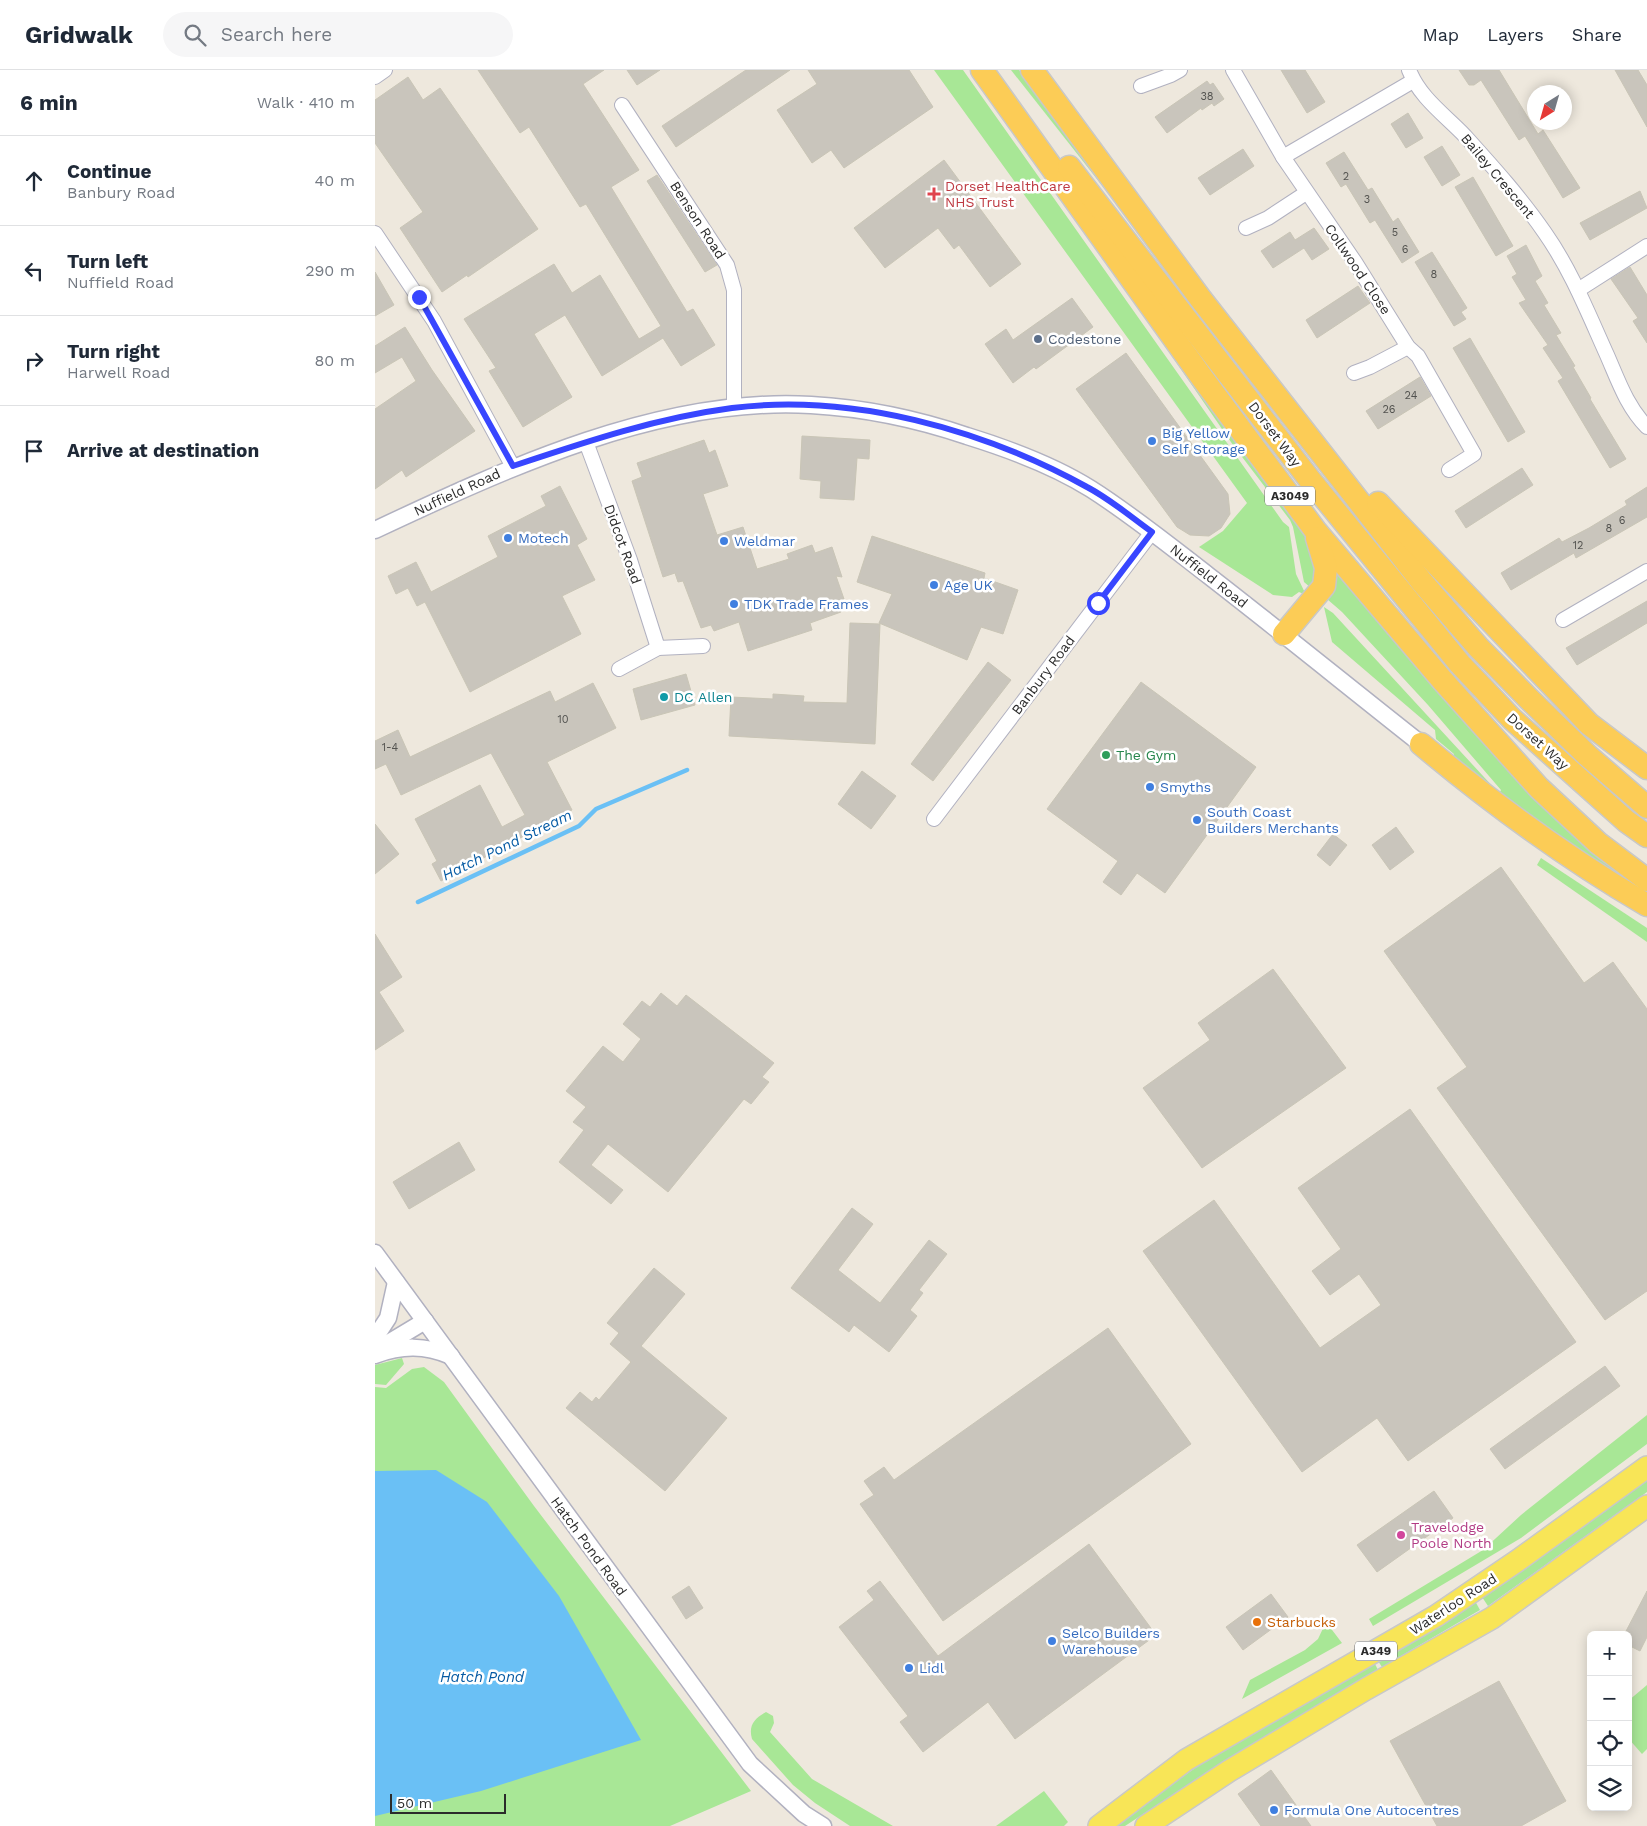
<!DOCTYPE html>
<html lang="en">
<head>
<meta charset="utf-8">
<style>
  body { margin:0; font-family:"Work Sans",sans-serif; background:#f6f6f7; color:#1f2937 }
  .controls { position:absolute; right:15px; bottom:15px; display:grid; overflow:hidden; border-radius:8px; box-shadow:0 2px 12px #0003 }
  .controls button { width:45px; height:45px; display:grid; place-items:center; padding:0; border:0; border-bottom:1px solid #e0e1e3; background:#fff; color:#1f2937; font:25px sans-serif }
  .compass { position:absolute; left:1152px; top:15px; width:45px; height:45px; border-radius:50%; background:#fff; box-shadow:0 2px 12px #0003; rotate:217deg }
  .scale { position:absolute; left:15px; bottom:12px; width:116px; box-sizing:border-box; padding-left:5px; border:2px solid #2b2b2b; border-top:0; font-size:14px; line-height:18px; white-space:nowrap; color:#2b2b2b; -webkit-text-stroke:4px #fff; paint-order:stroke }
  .stop { position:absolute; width:15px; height:15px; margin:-11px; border:4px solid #3846ff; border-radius:50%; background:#fff }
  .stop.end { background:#3846ff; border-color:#fff; box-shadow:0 1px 5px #0008 }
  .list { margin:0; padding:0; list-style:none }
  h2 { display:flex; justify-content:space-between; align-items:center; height:65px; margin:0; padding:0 20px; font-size:21px }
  h2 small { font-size:16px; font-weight:400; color:#747a83 }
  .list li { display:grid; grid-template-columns:32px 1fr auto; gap:15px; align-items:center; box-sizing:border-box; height:90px; padding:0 20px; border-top:1px solid #e0e1e3 }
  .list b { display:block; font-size:19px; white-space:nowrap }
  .list p { margin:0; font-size:16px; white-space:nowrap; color:#747a83 }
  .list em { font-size:16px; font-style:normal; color:#747a83 }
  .icon { flex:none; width:28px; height:28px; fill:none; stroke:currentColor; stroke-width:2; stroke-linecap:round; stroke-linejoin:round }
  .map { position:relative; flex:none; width:1272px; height:1756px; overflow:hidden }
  header { display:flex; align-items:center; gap:30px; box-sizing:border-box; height:70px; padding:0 25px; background:#fff; border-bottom:1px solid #e0e1e3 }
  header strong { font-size:24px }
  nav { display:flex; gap:28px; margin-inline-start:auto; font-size:18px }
  .search { width:350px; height:45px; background:#f6f6f7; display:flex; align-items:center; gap:12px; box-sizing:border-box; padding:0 18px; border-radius:28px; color:#747a83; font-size:19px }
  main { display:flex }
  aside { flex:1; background:#fff }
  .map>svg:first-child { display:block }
  .green { fill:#a8e796 }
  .water { fill:#6ac0f5 }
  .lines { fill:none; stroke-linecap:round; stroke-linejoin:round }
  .stream { stroke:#6ac0f5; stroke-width:4.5 }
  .building { fill:#c9c5bc; stroke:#c9c5b6 }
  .minor-casing { stroke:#b1b1c0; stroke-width:16 }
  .tertiary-casing { stroke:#b1b1c0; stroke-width:19 }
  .primary-casing { stroke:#c8c8c8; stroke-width:24 }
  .trunk-casing { stroke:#c8c8c8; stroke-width:25 }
  .minor { stroke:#fff; stroke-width:14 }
  .tertiary { stroke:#fff; stroke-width:16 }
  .primary { stroke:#f8e557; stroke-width:21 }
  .trunk { stroke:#fccc56; stroke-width:22 }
  .route { stroke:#3846ff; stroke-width:6 }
  .health-dot { fill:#e0444e; stroke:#fff; stroke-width:2 }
  .service-dot { fill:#5c6f8a; stroke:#fff; stroke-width:2 }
  .shop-dot { fill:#3f7fe0; stroke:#fff; stroke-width:2 }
  .culture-dot { fill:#0f9aa8; stroke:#fff; stroke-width:2 }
  .leisure-dot { fill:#2e9e5b; stroke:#fff; stroke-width:2 }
  .hotel-dot { fill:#d1479c; stroke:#fff; stroke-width:2 }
  .food-dot { fill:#e8710a; stroke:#fff; stroke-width:2 }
  .labels { text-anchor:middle; stroke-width:5; stroke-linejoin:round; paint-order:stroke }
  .number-label { font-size:11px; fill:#52524f }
  .shield { fill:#fff; stroke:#6b6b6b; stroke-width:1 }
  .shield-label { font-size:12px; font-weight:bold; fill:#2b2b2b }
  .street-label { font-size:14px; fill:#2b2b2b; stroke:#fff }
  .health-label { font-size:14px; fill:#be3a42; stroke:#fff; text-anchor:start }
  .service-label { font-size:14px; fill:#4e5e75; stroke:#fff; text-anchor:start }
  .shop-label { font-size:14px; fill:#366cbe; stroke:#fff; text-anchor:start }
  .culture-label { font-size:14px; fill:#0d838f; stroke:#fff; text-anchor:start }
  .leisure-label { font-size:14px; fill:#27864d; stroke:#fff; text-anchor:start }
  .hotel-label { font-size:14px; fill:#b23c85; stroke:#fff; text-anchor:start }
  .food-label { font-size:14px; fill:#c56008; stroke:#fff; text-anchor:start }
  .water-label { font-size:15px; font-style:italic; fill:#065ba4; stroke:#fff }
</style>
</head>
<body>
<header>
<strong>Gridwalk</strong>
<div class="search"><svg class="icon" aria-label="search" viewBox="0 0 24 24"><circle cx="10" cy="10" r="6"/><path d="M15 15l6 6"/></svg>Search here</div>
<nav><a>Map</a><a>Layers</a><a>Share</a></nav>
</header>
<main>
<aside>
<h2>6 min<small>Walk · 410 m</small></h2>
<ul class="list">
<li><svg class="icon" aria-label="ahead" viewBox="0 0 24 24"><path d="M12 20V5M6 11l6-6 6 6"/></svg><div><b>Continue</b><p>Banbury Road</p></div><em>40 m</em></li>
<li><svg class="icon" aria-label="left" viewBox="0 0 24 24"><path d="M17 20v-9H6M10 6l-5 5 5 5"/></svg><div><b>Turn left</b><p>Nuffield Road</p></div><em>290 m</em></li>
<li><svg class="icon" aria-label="right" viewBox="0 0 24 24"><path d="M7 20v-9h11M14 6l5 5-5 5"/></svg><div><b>Turn right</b><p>Harwell Road</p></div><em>80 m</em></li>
<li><svg class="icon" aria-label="arrive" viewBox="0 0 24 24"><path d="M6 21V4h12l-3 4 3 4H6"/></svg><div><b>Arrive at destination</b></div></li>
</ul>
</aside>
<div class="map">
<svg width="1272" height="1756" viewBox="0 0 1272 1756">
  <rect width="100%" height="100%" fill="#eee8dd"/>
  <g class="green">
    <path d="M559 0H588L908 452 914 457 921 504 931 525 924 522 917 527 898 525 824 477 848 461 872 433Z"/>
    <path d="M636 0H644L804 213Z"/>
    <path d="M762 235 934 472 943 503 936 518 929 512 918 457 915 450 858 375Z"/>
    <path d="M962 498 1257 813 1271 824 1123 726 1126 720 1053 635 967 542 952 529 960 517Z"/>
    <path d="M949 537 958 543 1120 719 1117 721 1078 689 1079 684 1061 669 1060 660 957 572Z"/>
    <path d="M1166 788 1272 858V872L1162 795Z"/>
    <path d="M27 1288 29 1294 11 1315 0 1314V1295Z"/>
    <path d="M49 1297 69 1312 159 1436 376 1721 295 1756H0V1317L11 1318 37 1299Z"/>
    <path d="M1272 1345V1374L1146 1468 998 1556 994 1549 1108 1480 1146 1445Z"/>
    <path d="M1272 1409V1422L1113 1536 1107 1527Z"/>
    <path d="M1100 1531 1105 1540 1007 1597 1003 1591Z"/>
    <path d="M951 1552 967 1573 867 1629 875 1610 930 1580 943 1569Z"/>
    <path d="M999 1592 1003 1600 837 1699 750 1756H739L855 1673Z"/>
    <path d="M1272 1615V1679L1267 1684 1253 1668V1631Z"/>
    <path d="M391 1642 398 1646 399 1653 395 1662 437 1709 518 1756H475L440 1733 418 1715 377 1669C373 1655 380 1648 391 1642Z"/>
    <path d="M669 1721 693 1752 689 1756H621Z"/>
  </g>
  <path class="water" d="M61 1400 112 1432 184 1526 266 1670 106 1721 0 1746V1401Z"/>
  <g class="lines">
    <path class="stream" d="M43 832 204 756 221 739 312 700"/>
  </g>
  <g class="building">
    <path d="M103 0H229L208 14 264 100 236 117 312 242 318 239 340 275 306 296 288 268 227 306 190 245 159 264 197 327 148 357 114 301 121 298 89 249 179 194 197 223 225 205 264 269 286 256 211 134 205 137 154 57 145 63Z"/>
    <path d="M252 0H285L262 15Z"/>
    <path d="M371 0H415L301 77 287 56Z"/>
    <path d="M433 0H534L558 37 469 98 456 80 437 93 402 40 442 14Z"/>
    <path d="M906 0H930L950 32 932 43Z"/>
    <path d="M1084 0H1124L1163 64 1168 60 1205 118 1188 128 1150 66 1144 70 1106 10 1099 15H1094Z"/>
    <path d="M1240 0H1263L1272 15V57Z"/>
    <path d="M33 7 48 30 65 18 163 159 93 207 92 205 67 222 25 158 48 142 0 73V30Z"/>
    <path d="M832 11 835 15 838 13 849 29 839 36 837 33 827 40 826 38 792 63 780 47Z"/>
    <path d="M1033 43 1048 68 1031 78 1016 54Z"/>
    <path d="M1067 76 1085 105 1067 116 1049 87Z"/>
    <path d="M868 79 879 96 835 125 823 108Z"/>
    <path d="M969 82 993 120 997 118 1018 152 1023 148 1044 182 1027 193 1000 150 995 153 971 114 966 117 951 93Z"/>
    <path d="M569 90 646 194 615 217 584 175 579 179 563 158 510 198 479 158Z"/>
    <path d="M282 105 342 195 330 202 272 111Z"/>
    <path d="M1098 107 1138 176 1121 186 1080 117Z"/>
    <path d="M1265 121 1272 138 1215 170 1205 153Z"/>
    <path d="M939 158 954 179 937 190 929 178 898 198 886 181 915 162 920 170Z"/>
    <path d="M1151 175 1167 206 1160 211 1173 233 1169 235 1186 263 1181 265 1200 296 1198 297 1216 328 1215 329 1251 389 1235 398 1183 311 1188 308 1168 278 1173 275 1144 233 1151 230 1137 207 1142 204 1132 186Z"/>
    <path d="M1057 182 1092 238 1086 242 1091 249 1079 256 1040 192Z"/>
    <path d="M1255 197 1272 225V273L1258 251 1263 248 1236 209Z"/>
    <path d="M0 202 19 235 0 246Z"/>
    <path d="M983 216 995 233 942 268 931 250Z"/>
    <path d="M697 228 718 257 661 299 659 297 638 313 610 274 631 259 638 270Z"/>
    <path d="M30 257 57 300 100 361 31 407 27 400 0 419V339L41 311 27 287 0 303V276Z"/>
    <path d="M1095 268 1150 362 1133 372 1078 278Z"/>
    <path d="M751 283 853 424 855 444 846 458 834 466 815 465 802 457 701 319Z"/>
    <path d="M1045 307 1056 326 1003 359 991 341Z"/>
    <path d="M427 366 495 370 494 389 482 388 479 430 445 428 446 411 425 409Z"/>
    <path d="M329 370 334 383 340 380 353 416 328 424 342 465 368 457 382 499 414 489 412 484 437 475 440 483 457 477 467 507 461 506 469 529 462 531 466 542 435 553 437 560 373 581 364 552 339 561 336 555 326 558 308 511 303 512 300 503 288 507 257 411 267 407 262 393Z"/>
    <path d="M1147 398 1158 415 1091 458 1080 441Z"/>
    <path d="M185 416 212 469 202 475 220 510 187 526 206 564 95 622 50 532 42 536 33 518 21 524 13 506 41 492 56 522 123 487 113 466 171 436 166 426Z"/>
    <path d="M1272 417V447L1201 488 1199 483 1136 520 1126 503 1184 468 1187 472 1214 458 1252 435 1250 431Z"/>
    <path d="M497 466 610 503 609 508 643 520 628 564 606 557 592 590 504 553 517 524 482 512Z"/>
    <path d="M1272 531V553L1202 595 1191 578Z"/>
    <path d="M475 553 505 554 500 674 354 666 356 627 398 629V624L429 626 428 632 472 633Z"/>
    <path d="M613 592 636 610 558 711 536 694Z"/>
    <path d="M311 604 320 635 266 650 258 619Z"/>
    <path d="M766 612 881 697 790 823 762 803 746 825 728 812 743 791 672 739Z"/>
    <path d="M218 613 241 658 172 692 197 740 66 811 57 794 62 791 40 749 105 715 127 757 150 745 116 683 26 725 11 694 0 699V671L23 660 35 687 175 621 180 632Z"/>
    <path d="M487 701 521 726 496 759 463 734Z"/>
    <path d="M0 754 24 784 0 804Z"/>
    <path d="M1021 757 1039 782 1015 800 997 775Z"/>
    <path d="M958 764 972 775 955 796 942 785Z"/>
    <path d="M1126 797 1209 913 1238 892 1272 939V1221L1230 1250 1062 1018 1092 997 1009 881Z"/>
    <path d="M0 864 27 907 4 922 29 961 0 980Z"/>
    <path d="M898 899 971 998 827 1098 768 1018 835 970 823 953Z"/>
    <path d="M286 923 302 936 311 925 399 993 387 1007 394 1012 376 1034 369 1029 293 1122 233 1074 216 1095 248 1120 236 1134 184 1092 209 1060 198 1052 211 1037 191 1021 228 976 248 992 266 969 248 954 267 931 275 937Z"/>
    <path d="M1035 1039 1201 1272 1033 1391 1002 1348 927 1402 768 1181 839 1130 945 1278 1006 1235 984 1204 955 1225 937 1201 966 1179 923 1118Z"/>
    <path d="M84 1072 100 1100 34 1139 18 1112Z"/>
    <path d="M477 1138 498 1154 463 1200 505 1233 554 1170 572 1184 544 1220 548 1223 535 1240 542 1246 514 1282 479 1255 474 1262 416 1218Z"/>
    <path d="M279 1198 310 1224 266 1276 352 1348 290 1421 191 1338 205 1322 217 1332 221 1327 224 1330 256 1292 235 1274 244 1263 232 1253Z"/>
    <path d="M733 1258 816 1374 568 1551 485 1434 499 1425 489 1411 509 1397 519 1410Z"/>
    <path d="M1230 1296 1245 1316 1130 1399 1115 1379Z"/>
    <path d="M1059 1421 1078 1448 1002 1502 982 1475Z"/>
    <path d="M714 1474 781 1565 640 1669 613 1632 548 1682 525 1652 533 1646 464 1557 499 1530 492 1521 505 1511 563 1586Z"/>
    <path d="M314 1516 328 1538 311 1549 297 1527Z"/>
    <path d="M1272 1521V1567L1265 1581 1253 1575V1565H1249Z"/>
    <path d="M896 1524 913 1547 868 1580 851 1557Z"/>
    <path d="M1124 1611 1191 1731 1146 1756H1062L1015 1671Z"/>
    <path d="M896 1700 936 1756H886L863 1724Z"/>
  </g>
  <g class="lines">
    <g class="minor-casing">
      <g id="minor">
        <path d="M858 0 908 87"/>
        <path d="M1034 0C1045 28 1070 45 1090 66 1118 97 1146 128 1170 163 1196 200 1213 243 1232 285 1243 310 1252 337 1272 357"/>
        <path d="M0 7 10 0"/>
        <path d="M1038 11 908 87 980 192 1033 277 1043 286 1099 384 1074 400"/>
        <path d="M766 16 796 5 805 0"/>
        <path d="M247 35 352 195 359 220V338"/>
        <path d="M871 158 893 148 931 123"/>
        <path d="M0 163 59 251 138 397"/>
        <path d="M1203 220 1272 176"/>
        <path d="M979 303 995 297 1033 277"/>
        <path d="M211 372 255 490 283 578"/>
        <path d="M1188 550 1272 501"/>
        <path d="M244 599 283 578 328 576"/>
        <path d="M559 749 777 462"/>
      </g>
    </g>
    <g class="tertiary-casing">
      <g id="tertiary">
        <path d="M0 460C132 398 287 326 436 335 489 338 542 349 592 366 634 379 678 395 716 419 757 445 795 476 834 506 905 561 975 618 1046 674"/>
        <path d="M0 1183 375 1694 429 1744 448 1756"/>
        <path d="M0 1268 13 1248 21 1212"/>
        <path d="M2 1280 50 1251"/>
        <path d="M0 1285C27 1275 50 1275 76 1286"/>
      </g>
    </g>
    <g class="primary-casing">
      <g id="primary">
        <path d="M724 1756 811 1690 1061 1546 1142 1491 1272 1397"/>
        <path d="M771 1756 854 1701 991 1619 1117 1548 1272 1436"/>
      </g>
    </g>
    <g class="trunk-casing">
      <g id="trunk">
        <path d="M607 0 828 309 940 460 1068 611 1164 718 1223 773 1272 810"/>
        <path d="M657 0 825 228 1047 512 1103 577 1154 629 1213 686 1272 737"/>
        <path d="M694 97 935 410 1085 594 1137 649 1251 751 1272 766"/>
        <path d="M1003 433 1214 654 1272 698"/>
        <path d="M909 564 949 516 951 498 942 468"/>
        <path d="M1046 674C1119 735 1190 787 1272 835"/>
      </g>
    </g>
    <use href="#minor" class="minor"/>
    <use href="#tertiary" class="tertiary"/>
    <use href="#primary" class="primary"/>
    <use href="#trunk" class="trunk"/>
  </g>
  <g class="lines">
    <path class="route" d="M44 227 138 396C210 372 281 348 357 338 477 323 607 359 712 417 735 429 756 447 777 462L723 533"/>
  </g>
  <path class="health-dot" d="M556.5 116.5h5v5h5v5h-5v5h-5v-5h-5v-5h5z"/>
  <circle class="service-dot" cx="663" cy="269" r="5"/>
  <g class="shop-dot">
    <circle cx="777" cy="371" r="5"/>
    <circle cx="133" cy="468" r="5"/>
    <circle cx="349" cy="471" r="5"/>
    <circle cx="559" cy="515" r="5"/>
    <circle cx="359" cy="534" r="5"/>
    <circle cx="775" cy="717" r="5"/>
    <circle cx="822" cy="750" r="5"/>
    <circle cx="677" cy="1571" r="5"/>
    <circle cx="534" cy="1598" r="5"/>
    <circle cx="899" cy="1740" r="5"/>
  </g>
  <circle class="culture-dot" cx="289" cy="627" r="5"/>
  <circle class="leisure-dot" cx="731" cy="685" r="5"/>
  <circle class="hotel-dot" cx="1026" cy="1465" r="5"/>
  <circle class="food-dot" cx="882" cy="1552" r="5"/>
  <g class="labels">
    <g class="number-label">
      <text x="832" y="30">38</text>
      <text x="971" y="110">2</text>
      <text x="992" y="133">3</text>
      <text x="1020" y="166">5</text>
      <text x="1030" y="183">6</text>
      <text x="1059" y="208">8</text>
      <text x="1036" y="329">24</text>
      <text x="1014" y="343">26</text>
      <text x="1247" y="454">6</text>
      <text x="1234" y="462">8</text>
      <text x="1203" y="479">12</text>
      <text x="188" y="653">10</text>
      <text x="15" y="681">1-4</text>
    </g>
    <g class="shield">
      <rect x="890" y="416.5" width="50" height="19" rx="4"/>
      <rect x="980" y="1571.5" width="42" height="19" rx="4"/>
    </g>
    <g class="shield-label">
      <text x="915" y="430">A3049</text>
      <text x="1001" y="1585">A349</text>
    </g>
    <g class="street-label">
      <text transform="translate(1123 106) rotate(50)" y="5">Bailey Crescent</text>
      <text transform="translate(323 150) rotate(57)" y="5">Benson Road</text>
      <text transform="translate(983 199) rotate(56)" y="5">Collwood Close</text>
      <text transform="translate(900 364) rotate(53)" y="5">Dorset Way</text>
      <text transform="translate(82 422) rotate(-25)" y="5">Nuffield Road</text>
      <text transform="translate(248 474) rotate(70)" y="5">Didcot Road</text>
      <text transform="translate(834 506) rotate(38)" y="5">Nuffield Road</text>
      <text transform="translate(668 605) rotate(-53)" y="5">Banbury Road</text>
      <text transform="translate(1163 671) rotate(42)" y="5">Dorset Way</text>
      <text transform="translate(214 1476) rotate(54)" y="5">Hatch Pond Road</text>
      <text transform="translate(1078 1534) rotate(-33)" y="5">Waterloo Road</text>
    </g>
    <g class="health-label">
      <text x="570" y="121">Dorset HealthCare<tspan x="570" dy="16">NHS Trust</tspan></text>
    </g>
    <g class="service-label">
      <text x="673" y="274">Codestone</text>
    </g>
    <g class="shop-label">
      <text x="787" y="368">Big Yellow<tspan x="787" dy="16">Self Storage</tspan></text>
      <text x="143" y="473">Motech</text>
      <text x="359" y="476">Weldmar</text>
      <text x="569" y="520">Age UK</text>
      <text x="369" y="539">TDK Trade Frames</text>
      <text x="785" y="722">Smyths</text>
      <text x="832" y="747">South Coast<tspan x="832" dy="16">Builders Merchants</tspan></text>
      <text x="687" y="1568">Selco Builders<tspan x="687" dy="16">Warehouse</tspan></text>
      <text x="544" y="1603">Lidl</text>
      <text x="909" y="1745">Formula One Autocentres</text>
    </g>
    <g class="culture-label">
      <text x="299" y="632">DC Allen</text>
    </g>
    <g class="leisure-label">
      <text x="741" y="690">The Gym</text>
    </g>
    <g class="hotel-label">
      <text x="1036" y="1462">Travelodge<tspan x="1036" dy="16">Poole North</tspan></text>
    </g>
    <g class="food-label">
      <text x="892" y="1557">Starbucks</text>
    </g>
    <g class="water-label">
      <text transform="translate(132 775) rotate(-26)" y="5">Hatch Pond Stream</text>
      <text x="107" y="1612">Hatch Pond</text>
    </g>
  </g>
</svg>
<div class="controls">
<button>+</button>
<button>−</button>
<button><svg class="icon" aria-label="locate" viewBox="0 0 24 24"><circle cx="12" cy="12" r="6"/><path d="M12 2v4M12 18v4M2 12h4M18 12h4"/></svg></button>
<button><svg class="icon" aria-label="layers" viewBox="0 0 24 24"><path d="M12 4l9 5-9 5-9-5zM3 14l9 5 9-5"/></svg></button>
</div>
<svg class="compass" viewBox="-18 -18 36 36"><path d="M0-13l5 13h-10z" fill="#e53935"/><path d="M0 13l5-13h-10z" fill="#747a83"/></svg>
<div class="scale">50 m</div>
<div class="stop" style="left:723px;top:533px"></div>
<div class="stop end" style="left:44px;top:227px"></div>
</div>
</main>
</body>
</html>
